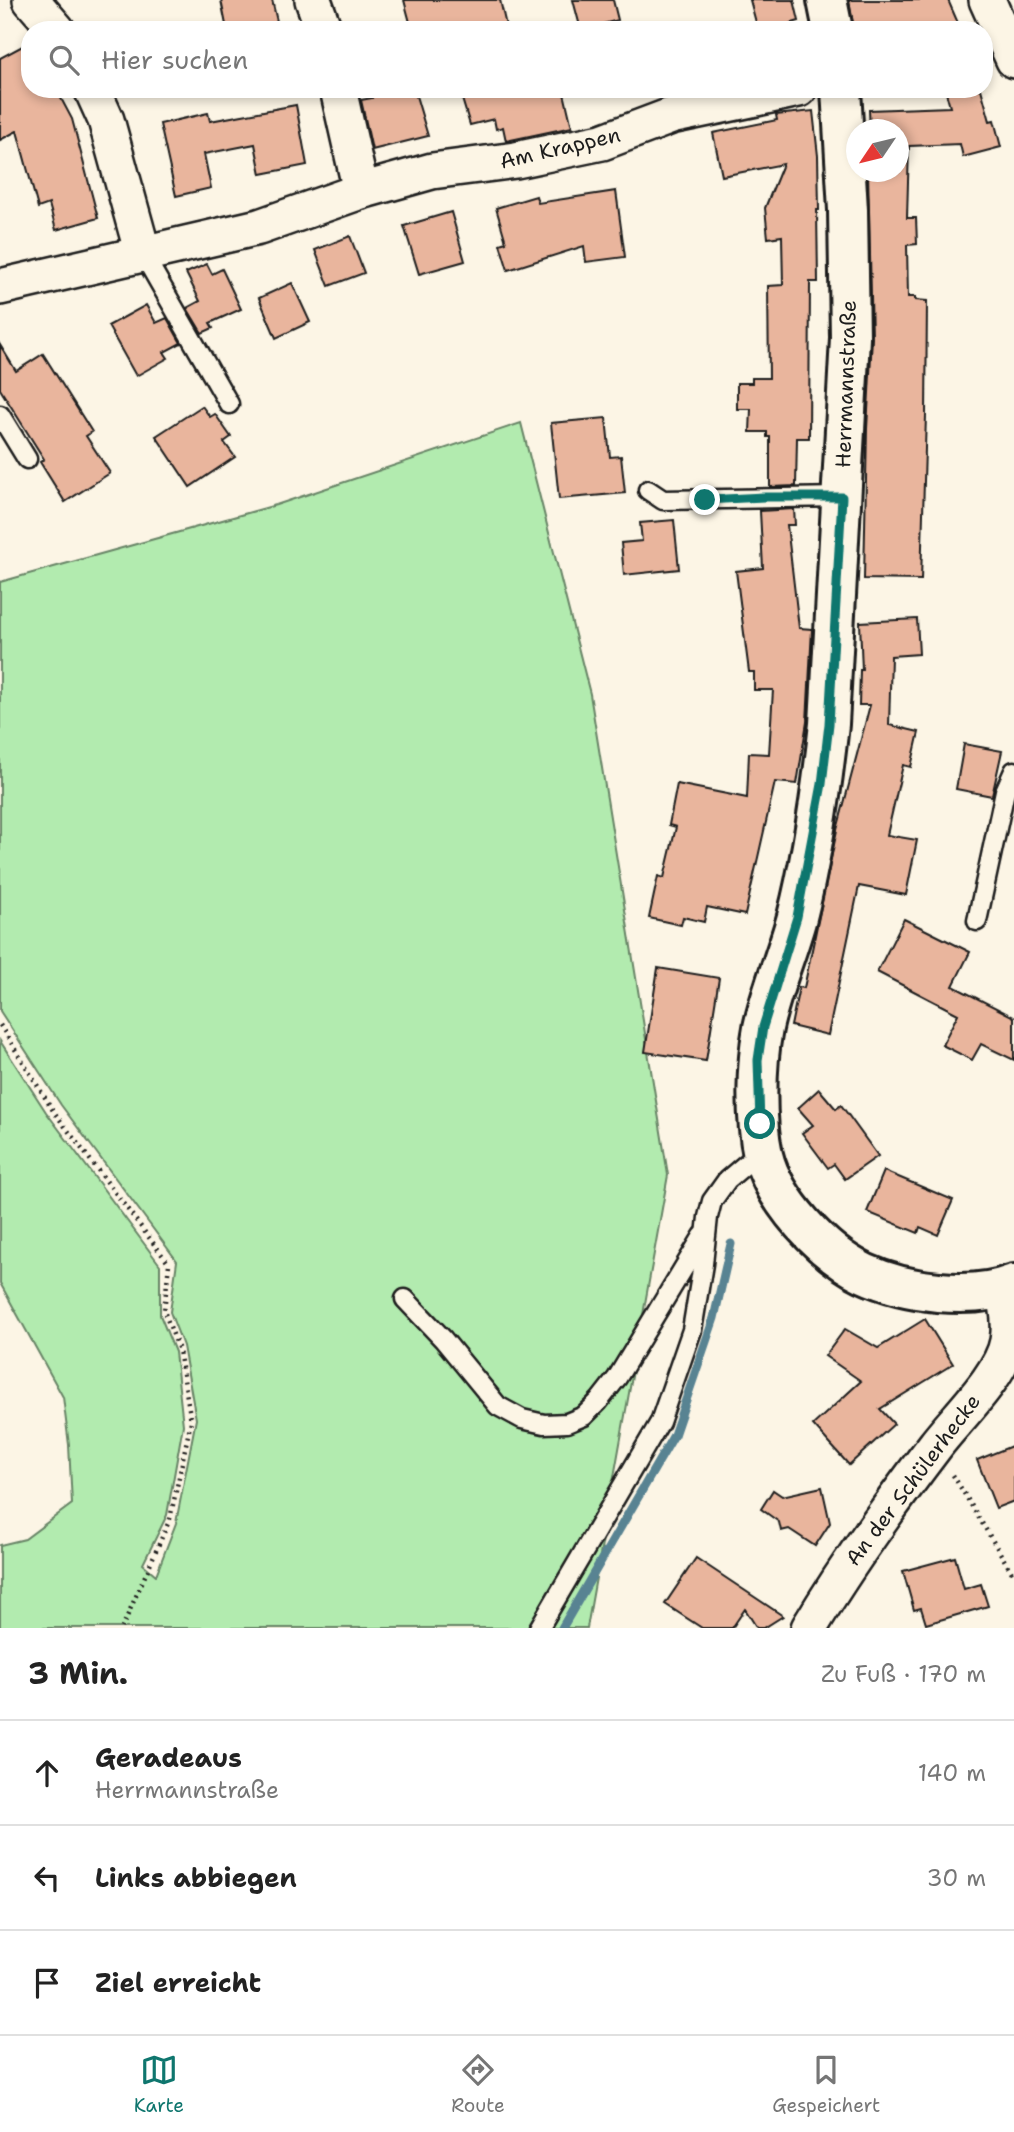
<!DOCTYPE html>
<html lang="de">
<head>
<meta charset="utf-8">
<style>
  body { margin:0; font-family:"Shantell Sans",sans-serif; background:#f2f2f2; color:#222 }
  .compass { position:absolute; left:846px; top:119px; width:63px; height:63px; border-radius:50%; background:#fff; box-shadow:0 4px 10px #0003; rotate:235deg }
  .stop { position:absolute; width:21px; height:21px; margin:-16px; border:5px solid #0f766e; border-radius:50%; background:#fff }
  .stop.end { background:#0f766e; border-color:#fff; box-shadow:0 2px 7px #0008 }
  .list { margin:0; padding:0; list-style:none }
  h2 { display:flex; justify-content:space-between; align-items:center; height:91px; margin:0; padding:0 28px; font-size:30px }
  h2 small { font-size:23px; font-weight:400; color:#767676 }
  .list li { display:grid; grid-template-columns:46px 1fr auto; gap:21px; align-items:center; box-sizing:border-box; height:105px; padding:0 28px; border-top:2px solid #e0e0e0 }
  .list b { display:block; font-size:26px; white-space:nowrap }
  .list p { margin:0; font-size:23px; white-space:nowrap; color:#767676 }
  .list em { font-size:23px; font-style:normal; color:#767676 }
  .icon { flex:none; width:38px; height:38px; fill:none; stroke:currentColor; stroke-width:2; stroke-linecap:round; stroke-linejoin:round }
  .map { position:relative; flex:none; width:1014px; height:1628px; overflow:hidden }
  .search { position:absolute; background:#fff; box-shadow:0 4px 10px #0003; left:21px; right:21px; top:21px; height:77px; display:flex; align-items:center; gap:18px; box-sizing:border-box; padding:0 24px; border-radius:28px; color:#767676; font-size:26px }
  .sheet { height:406px; background:#fff }
  nav { display:flex; justify-content:space-around; align-items:center; box-sizing:border-box; height:98px; border-top:2px solid #e0e0e0; background:#fff; font-size:19px; color:#767676 }
  nav a { display:grid; justify-items:center; gap:4px }
  nav .on { color:#0f766e }
  .map>svg:first-child { display:block }
  .green { fill:#b2ebaf; stroke:#678466; stroke-width:2 }
  .lines { fill:none; stroke-linecap:round; stroke-linejoin:round }
  .stream { stroke:#588392; stroke-width:9 }
  .building { fill:#e9b59d; stroke:#1c1c1c; stroke-width:2 }
  .service-casing { stroke:#1c1c1c; stroke-width:23 }
  .minor-casing { stroke:#1c1c1c; stroke-width:40 }
  .tertiary-casing { stroke:#1c1c1c; stroke-width:44 }
  .path { stroke:#1c1c1c; stroke-width:4.5; stroke-dasharray:2 5; stroke-linecap:butt }
  .service { stroke:#fcf5e5; stroke-width:18 }
  .minor { stroke:#fcf5e5; stroke-width:35 }
  .tertiary { stroke:#fcf5e5; stroke-width:38 }
  .route { stroke:#0f766e; stroke-width:9 }
  .labels { text-anchor:middle; stroke-width:7; stroke-linejoin:round; paint-order:stroke }
  .street-label { font-size:21px; fill:#1c1c1c; stroke:#fcf5e5 }
</style>
</head>
<body>
<div class="map">
<svg width="1014" height="1628" viewBox="0 0 1014 1628">
  <rect width="100%" height="100%" fill="#fcf5e5"/>
  <filter id="ink" filterUnits="userSpaceOnUse"><feTurbulence type="fractalNoise" baseFrequency=".0143" numOctaves="2"/><feDisplacementMap in="SourceGraphic" scale="14" xChannelSelector="R" yChannelSelector="G"/><feConvolveMatrix kernelMatrix="1 2 1 2 8 2 1 2 1" color-interpolation-filters="sRGB"/></filter>
  <g filter="url(#ink)">
    <path class="green" d="M521 423 590 694 668 1175 587 1628H0V1545L25 1539 72 1504 69 1445 63 1397 0 1283V1041L46 1112 160 1265V1315L175 1352 183 1425 167 1515 143 1564 156 1575 176 1523 196 1419 183 1346 170 1312 177 1261 61 1105 0 1011V582L276 505Z"/>
    <g class="lines">
      <path class="stream" d="M562 1628 674 1435 714 1318 731 1244"/>
    </g>
    <g class="building">
      <path d="M221 0H272L279 30H227Z"/>
      <path d="M404 0H500L507 30H412Z"/>
      <path d="M573 0H613L618 20 581 30Z"/>
      <path d="M750 0H794L799 21 789 24 790 30H758Z"/>
      <path d="M849 0H948L961 30H854Z"/>
      <path d="M30 42V89H56L72 119 98 218 56 230 49 204 38 208 17 131 0 140V58Z"/>
      <path d="M370 89H414L428 136 372 150 361 100 372 98Z"/>
      <path d="M459 89H563L572 127 506 141 503 127 496 129 494 119 470 125Z"/>
      <path d="M945 89H981L990 121 994 120 1001 147 963 157 960 144 909 146 907 218H916L917 244 907 245 908 297H915V300L927 301 926 415 921 580 864 579 867 429 872 338 868 172H899V130H870L869 110 950 107Z"/>
      <path d="M296 105 307 165 261 174 255 144 204 154 211 188 176 196 160 124 208 113 210 121Z"/>
      <path d="M813 111 818 156 819 210H817L818 282H810L809 438H797L796 486 770 487V437H767V432H750L751 409H737V383H752V378H769L768 286 783 285 782 236 768 238 765 208 783 164 722 176 713 133 777 120 776 115Z"/>
      <path d="M616 191 625 257 586 262 584 246 508 270 500 244 506 242 496 208 536 196 538 203Z"/>
      <path d="M451 212 465 261 419 274 404 226Z"/>
      <path d="M350 236 364 273 329 286 315 250Z"/>
      <path d="M207 264 212 274 222 269 241 309 210 323 213 328 202 333 187 308 200 301 186 273Z"/>
      <path d="M292 283 310 322 276 338 259 298Z"/>
      <path d="M146 305 156 323 167 318 181 343 164 352 168 358 136 376 108 326Z"/>
      <path d="M0 345 16 371 43 354 92 432 86 436 110 473 65 502 40 462 44 459 0 389Z"/>
      <path d="M202 406 210 417 215 414 231 437 224 442 235 457 190 487 156 436Z"/>
      <path d="M606 418 610 457 621 456 625 493 559 499 551 423Z"/>
      <path d="M794 509 795 525H787L799 628 812 629 807 722 797 784 775 782 745 915 707 907 704 922 683 917 681 925 649 918 658 876 664 878 676 827 669 825 677 784 747 798 749 753 769 754 773 690H754V672H749L736 571 763 568 760 511Z"/>
      <path d="M674 520 679 569 624 575 621 543 642 541 640 523Z"/>
      <path d="M917 619 919 654 891 656 889 725 919 732 911 767 903 765 887 835 917 840 906 895 859 886 828 1035 791 1026 799 987 804 988 837 830 870 705H859L860 670H862L860 622Z"/>
      <path d="M964 744 1002 751 992 796 956 789Z"/>
      <path d="M904 919 970 952 953 986 1014 1017V1060L981 1044 972 1060 942 1045 958 1014 877 972Z"/>
      <path d="M658 968 719 978 706 1061 645 1052Z"/>
      <path d="M819 1089 836 1109 841 1105 878 1156 845 1179 834 1164 828 1168 802 1133 813 1125 798 1108Z"/>
      <path d="M884 1171 953 1200 938 1235 920 1227 918 1233 867 1212Z"/>
      <path d="M925 1319 953 1364 880 1409 894 1424 849 1465 813 1425 861 1381 825 1356 845 1329 878 1348Z"/>
      <path d="M1014 1445V1501L996 1508 977 1460Z"/>
      <path d="M822 1487 830 1523 815 1546 789 1529 781 1531 779 1522 761 1509 773 1490 782 1496Z"/>
      <path d="M955 1557 964 1589 981 1584 988 1606 926 1624 921 1608 914 1610 903 1571Z"/>
      <path d="M696 1558 783 1616 764 1628H757L745 1609 732 1628H702L665 1604Z"/>
    </g>
    <g class="lines">
      <g class="service-casing">
        <g id="service">
          <path d="M143 254 229 404"/>
          <path d="M0 415 27 459"/>
          <path d="M648 490 663 500 842 497"/>
          <path d="M977 921 1005 791 1014 771"/>
          <path d="M405 1299 443 1339 498 1406 522 1419 544 1424 567 1423 584 1416 599 1401 617 1378 703 1236"/>
          <path d="M539 1628 660 1422 692 1330 703 1264 708 1217 712 1201 727 1180 753 1158 763 1156"/>
        </g>
      </g>
      <g class="minor-casing">
        <g id="minor">
          <path d="M31 0 57 30"/>
          <path d="M313 0 324 30"/>
          <path d="M987 0 1014 60"/>
          <path d="M92 89 106 120 143 254"/>
          <path d="M338 89 361 191"/>
          <path d="M0 287 259 227 361 191 432 171 516 160 602 142 671 116 799 89"/>
          <path d="M809 1628C847 1565 890 1505 935 1446 956 1418 1002 1376 1008 1341 1011 1324 1008 1305 1003 1288"/>
        </g>
      </g>
      <g class="tertiary-casing">
        <g id="tertiary">
          <path d="M827 0 833 30"/>
          <path d="M841 89 848 210 850 338 829 724C822 788 813 854 797 917 787 954 771 990 763 1028 756 1065 755 1119 763 1155 774 1201 823 1253 864 1273 905 1292 971 1301 1014 1284"/>
        </g>
      </g>
      <g class="path">
        <path d="M0 1025 54 1112 169 1264 164 1311 179 1350 191 1421 170 1519 122 1628"/>
        <path d="M953 1475 1014 1576"/>
      </g>
      <use href="#service" class="service"/>
      <use href="#minor" class="minor"/>
      <use href="#tertiary" class="tertiary"/>
    </g>
  </g>
  <g class="lines" filter="url(#ink)">
    <path class="route" d="M705 500 764 497H842L829 724 822 784 797 917 763 1027 758 1060 760 1124"/>
  </g>
  <g class="labels">
    <g class="street-label">
      <text transform="translate(560 148) rotate(-13)" y="7">Am Krappen</text>
      <text transform="translate(846 384) rotate(-88)" y="7">Herrmannstraße</text>
      <text transform="translate(913 1480) rotate(-53)" y="7">An der Schülerhecke</text>
    </g>
  </g>
</svg>
<svg class="compass" viewBox="-18 -18 36 36"><path d="M0-13l5 13h-10z" fill="#e53935"/><path d="M0 13l5-13h-10z" fill="#767676"/></svg>
<div class="stop" style="left:760px;top:1124px"></div>
<div class="stop end" style="left:705px;top:500px"></div>
<div class="search"><svg class="icon" aria-label="search" viewBox="0 0 24 24"><circle cx="10" cy="10" r="6"/><path d="M15 15l6 6"/></svg>Hier suchen</div>
</div>
<section class="sheet">
<h2>3 Min.<small>Zu Fuß · 170 m</small></h2>
<ul class="list">
<li><svg class="icon" aria-label="ahead" viewBox="0 0 24 24"><path d="M12 20V5M6 11l6-6 6 6"/></svg><div><b>Geradeaus</b><p>Herrmannstraße</p></div><em>140 m</em></li>
<li><svg class="icon" aria-label="left" viewBox="0 0 24 24"><path d="M17 20v-9H6M10 6l-5 5 5 5"/></svg><div><b>Links abbiegen</b></div><em>30 m</em></li>
<li><svg class="icon" aria-label="arrive" viewBox="0 0 24 24"><path d="M6 21V4h12l-3 4 3 4H6"/></svg><div><b>Ziel erreicht</b></div></li>
</ul>
</section>
<nav>
<a class="on"><svg class="icon" aria-label="map" viewBox="0 0 24 24"><path d="M3 6l6-2 6 2 6-2v14l-6 2-6-2-6 2zM9 4v14M15 6v14"/></svg>Karte</a>
<a><svg class="icon" aria-label="directions" viewBox="0 0 24 24"><path d="M12 3l9 9-9 9-9-9zM9 14v-3h6M13 9l2 2-2 2"/></svg>Route</a>
<a><svg class="icon" aria-label="saved" viewBox="0 0 24 24"><path d="M7 4h10v16l-5-4-5 4z"/></svg>Gespeichert</a>
</nav>
</body>
</html>
